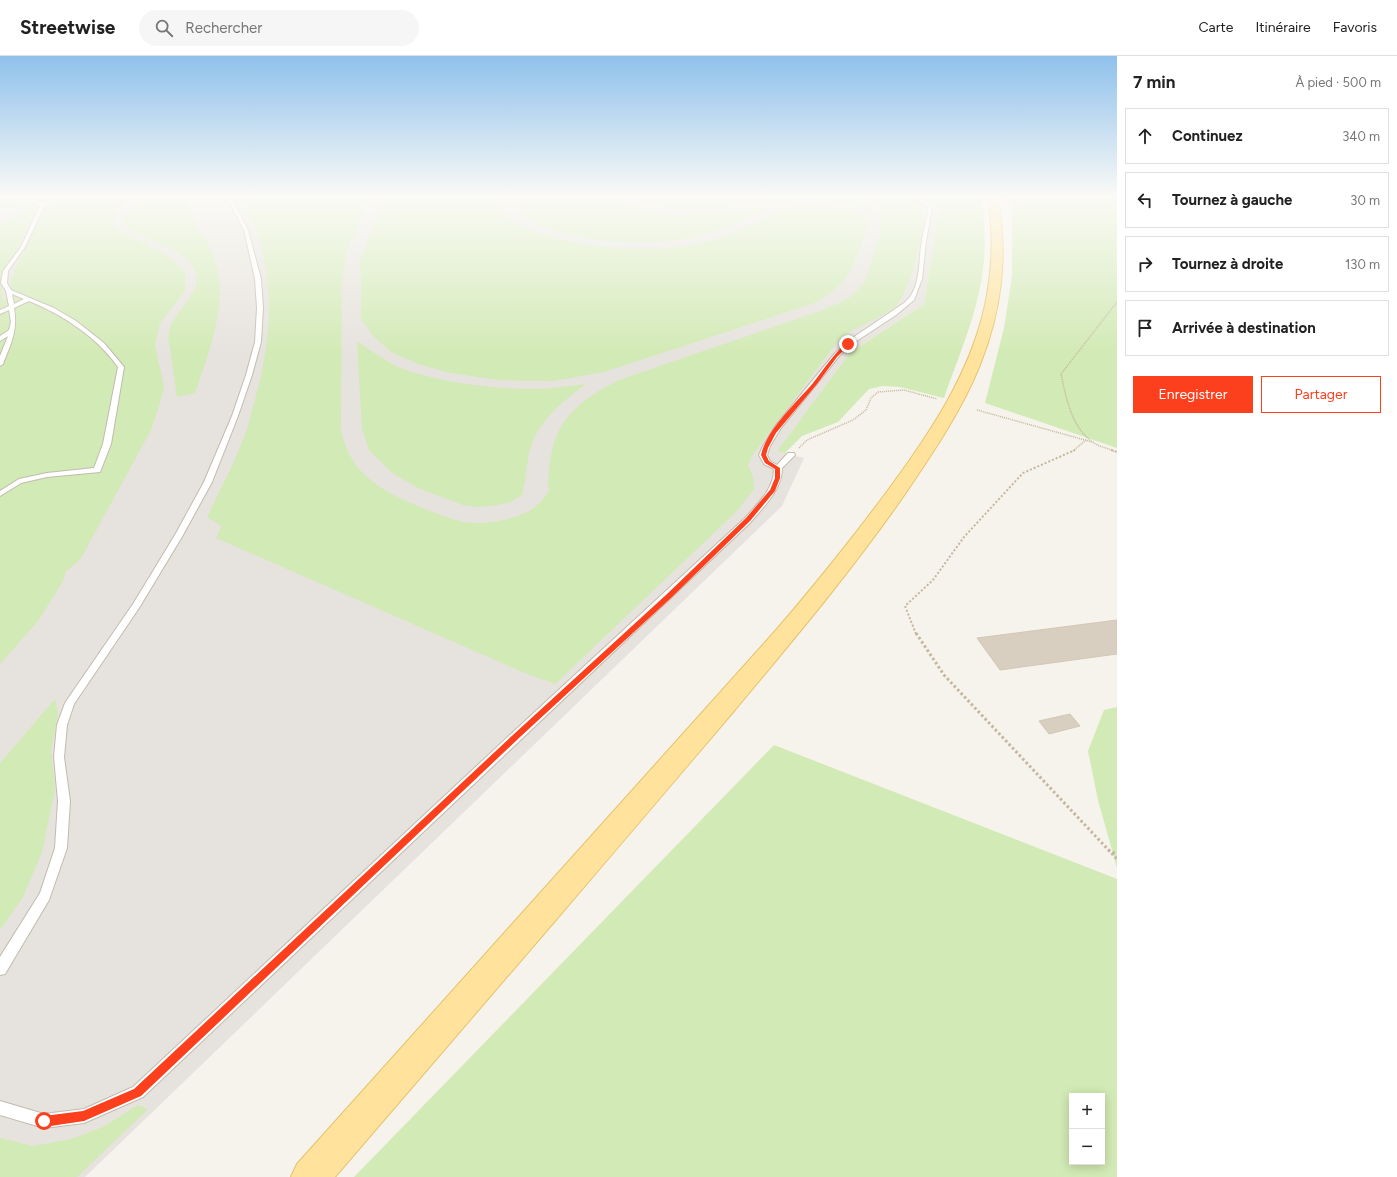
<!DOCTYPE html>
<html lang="fr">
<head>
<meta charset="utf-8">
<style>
  body { margin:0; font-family:Figtree,sans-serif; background:#f6f6f6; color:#222 }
  .controls { position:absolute; right:12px; bottom:12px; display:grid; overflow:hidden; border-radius:0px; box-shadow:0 2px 10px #0003 }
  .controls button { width:36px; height:36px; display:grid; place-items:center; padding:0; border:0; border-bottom:1px solid #e0e0e0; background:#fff; color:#222; font:20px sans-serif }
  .stop { position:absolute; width:12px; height:12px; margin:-9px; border:3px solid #fc3f1d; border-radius:50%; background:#fff }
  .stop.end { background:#fc3f1d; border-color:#fff; box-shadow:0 1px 4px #0008 }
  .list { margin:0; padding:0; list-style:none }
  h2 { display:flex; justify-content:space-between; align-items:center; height:52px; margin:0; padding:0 16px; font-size:17px }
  h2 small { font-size:13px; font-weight:400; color:#767676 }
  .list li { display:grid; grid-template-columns:26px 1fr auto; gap:12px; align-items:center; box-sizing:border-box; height:56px; margin:0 8px 8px; padding:0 8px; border:1px solid #e0e0e0; border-radius:0px }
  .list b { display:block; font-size:15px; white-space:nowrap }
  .list em { font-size:13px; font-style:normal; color:#767676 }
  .actions { display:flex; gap:8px; padding:12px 16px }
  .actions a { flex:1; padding:9px 0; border:1px solid #fc3f1d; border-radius:0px; text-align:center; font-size:14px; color:#fc3f1d }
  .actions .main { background:#fc3f1d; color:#fff }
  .icon { flex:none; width:22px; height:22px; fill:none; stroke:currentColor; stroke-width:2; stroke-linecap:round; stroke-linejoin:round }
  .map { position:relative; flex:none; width:1117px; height:1121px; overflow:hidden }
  header { display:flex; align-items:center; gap:24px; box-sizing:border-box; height:56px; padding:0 20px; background:#fff; border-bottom:1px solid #e0e0e0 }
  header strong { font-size:19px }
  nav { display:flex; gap:22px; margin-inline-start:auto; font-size:14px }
  .search { width:280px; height:36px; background:#f6f6f6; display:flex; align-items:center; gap:10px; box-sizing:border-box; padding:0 14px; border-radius:22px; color:#767676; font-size:15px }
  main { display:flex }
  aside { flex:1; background:#fff }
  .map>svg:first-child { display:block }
  .industrial { fill:#e6e2dd }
  .green { fill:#d2eab5; fill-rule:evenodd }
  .building { fill:#d8cfc1; stroke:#d3c7b4 }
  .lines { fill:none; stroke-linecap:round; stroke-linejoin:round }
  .lane-casing { stroke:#c2bbae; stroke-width:2 }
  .primary-casing { stroke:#e6c16a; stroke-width:2 }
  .path-far2 { stroke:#c4b79f; stroke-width:1.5; stroke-dasharray:1 1; stroke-linecap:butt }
  .path-far1 { stroke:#c4b79f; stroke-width:2; stroke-dasharray:2 2; stroke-linecap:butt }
  .path { stroke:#c4b79f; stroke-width:3; stroke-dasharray:2.5 2.5; stroke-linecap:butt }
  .lane { fill:#fff; fill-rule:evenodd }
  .primary { fill:#ffe39c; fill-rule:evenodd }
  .route { fill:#fc3f1d }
</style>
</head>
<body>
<header>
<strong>Streetwise</strong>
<div class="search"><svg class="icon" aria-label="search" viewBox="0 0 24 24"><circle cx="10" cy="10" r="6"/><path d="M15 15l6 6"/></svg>Rechercher</div>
<nav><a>Carte</a><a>Itinéraire</a><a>Favoris</a></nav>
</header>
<main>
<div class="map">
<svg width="1117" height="1121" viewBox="0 0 1117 1121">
  <rect width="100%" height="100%" fill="#f6f3ec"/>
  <path class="industrial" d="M0 142H924L939 153 924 248 850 297 777 395 804 402 782 450 85 1121H0Z"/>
  <g class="green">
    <path d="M57 142H128L114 162 113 168 115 172 162 196 171 202 185 217V235L160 267 157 280 155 289 164 331 160 347 151 374 80 504 66 515 63 525 38 565 0 608V170L17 160 23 153 13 151 0 152V143C11 143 29 142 37 151L13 201 1 219 3 247 12 232 10 225 43 153Z"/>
    <path d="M140 142H188L197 174 204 178C210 192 217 206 219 221 224 259 207 302 195 337L177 341 170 292 168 282 171 268 195 233 197 223 195 214 191 207 180 198 130 174 122 165 123 162Z"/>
    <path d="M238 142H370L346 197 342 224 341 373C349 422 391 440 433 456 446 461 463 468 477 467 493 467 522 462 535 451 541 446 546 439 550 433L548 432C549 420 549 407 552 395 560 358 587 340 619 324L820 255 848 243 865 226 881 173C882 161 880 151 872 142H916L925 154C923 176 911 238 894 252 875 266 851 270 835 289L754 397 748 409 753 421 754 433 737 455 555 628 525 617 216 482 221 471H223L207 461C219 436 232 412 242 386 247 376 249 365 252 354 269 298 277 234 257 177 253 165 245 154 238 142Z"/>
    <path d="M383 142H498C497 157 519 170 531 174 586 195 672 201 728 179 756 168 775 152 806 148 822 147 860 151 868 166 861 186 856 213 840 229 833 236 824 242 815 247L604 316 553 325 499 324 450 317 418 308 391 296 373 280 361 263V220L359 208Z"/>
    <path d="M516 142H622L656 157 685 159 771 151C750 161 728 173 706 178 657 191 598 189 550 173 538 169 523 163 518 151 516 149 517 145 516 142Z"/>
    <path d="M636 142H862L869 156C822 136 768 148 719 152 688 154 665 156 636 142Z"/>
    <path d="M924 142H983C983 163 986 184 984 204 980 252 960 296 944 342L900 331 883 330 869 333 838 366 802 380 785 397 777 395 850 297 924 248 939 153Z"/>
    <path d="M1012 142H1117V392L985 347 1004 272 1012 220Z"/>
    <path d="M357 285C370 294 384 304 398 311 437 327 510 336 553 332 564 331 575 329 586 328 560 347 533 369 528 403 526 415 525 427 522 439L511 446 497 449 479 451 463 449 418 432 392 417 369 394 362 373Z"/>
    <path d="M55 643 58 658 51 695 55 734 42 796 23 841 0 874V707Z"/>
    <path d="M1117 651V812L1098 744 1088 695 1104 654Z"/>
    <path d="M774 689 1117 823V1121H354ZM1072 1040H1102V1106H1072Z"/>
    <path d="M138 1049 148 1053 77 1121H0V1082L33 1090 71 1083 103 1071Z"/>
  </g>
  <g class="building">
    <path d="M1117 564V598L1000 614 977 582Z"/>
    <path d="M1070 658 1080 670 1049 678 1039 665Z"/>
  </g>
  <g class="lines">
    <g class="lane-casing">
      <g id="lane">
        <path d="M24 142H31L43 147 50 142H55L44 151 25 191 8 215 7 227 11 234 54 252 76 265 104 287 124 311 111 388 100 416 47 421 21 427 0 440V435L19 423 47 417 94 412 103 388 118 311C96 280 63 259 29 245L14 252C18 275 11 287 3 308L0 310V300L8 280 0 285V280L9 274 11 266 9 254 0 258V254L9 250 6 235 1 227 3 215 21 191 40 149ZM12 238 24 243 14 248Z"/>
        <path d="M227 142H231L248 174 261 223 263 252 261 286 252 319 238 360 212 426 183 479 139 552 74 648 67 669 64 701 70 745 67 792 49 844 5 918 0 919V901L40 837 55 792 58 745 54 701 57 669 65 647 133 548 175 479 204 426 232 360 246 319 255 286 257 252 255 223 244 174Z"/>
        <path d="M917 142H922L932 152 926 185 922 223 914 244 896 259 849 290 840 299 781 372 770 390 767 399 770 405 777 409 788 397H794L795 399 782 412C782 434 764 450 751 466L143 1041 84 1067 44 1072 0 1059V1045L44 1058 84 1053 133 1031 512 677 745 462C758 447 774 433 774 413L764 408 759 399 763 390 776 369 835 297 851 283 904 247C922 233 918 204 922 184 923 175 926 166 928 156V152Z"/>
      </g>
    </g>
    <g class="primary-casing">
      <path id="primary" d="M988 142H998C1008 201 1002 253 980 309 962 354 934 395 907 435 854 512 794 583 734 655 602 811 468 966 335 1121H291L297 1108 777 573C818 525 857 477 894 426 935 370 975 308 987 239 993 206 993 175 988 142Z"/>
    </g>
    <g class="path-far2">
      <path d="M977 354 1092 386"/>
      <path d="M799 392 807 384 853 364 866 354 871 342 878 336 904 334 937 343"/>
      <path d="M1073 395 1086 384"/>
      <path d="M1114 395C1107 392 1100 391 1094 387 1072 373 1066 342 1061 318L1117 246"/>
    </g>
    <g class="path-far1">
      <path d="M1111 394 1117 396"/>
      <path d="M916 578 905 550 933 524 964 481 1023 417 1075 394"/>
    </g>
    <g class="path">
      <path d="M916 577 944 619 1117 803"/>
      <path d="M1108 794 1117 798"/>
    </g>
    <use href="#lane" class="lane"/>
    <use href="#primary" class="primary"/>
  </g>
  <linearGradient id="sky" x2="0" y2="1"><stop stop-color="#8fc1ec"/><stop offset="0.47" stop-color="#fbfaf6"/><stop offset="1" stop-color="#fbfaf6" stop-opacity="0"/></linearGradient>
  <rect width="1117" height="299" fill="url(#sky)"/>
  <path class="route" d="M846 287 850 288 837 301 817 328 776 377 768 392 766 399 769 405 780 412V422L775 435 750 465 672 541 519 682 141 1040 84 1065 44 1071 41 1069 39 1065 41 1062 44 1060 83 1055 134 1033 514 678 667 538 746 462 770 434 775 422V413L765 407 761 399C767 373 796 347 813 327 824 313 833 299 846 287Z"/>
</svg>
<div class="controls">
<button>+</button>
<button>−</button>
</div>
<div class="stop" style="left:44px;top:1065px"></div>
<div class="stop end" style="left:848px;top:288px"></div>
</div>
<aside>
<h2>7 min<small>À pied · 500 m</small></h2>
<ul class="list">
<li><svg class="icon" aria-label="ahead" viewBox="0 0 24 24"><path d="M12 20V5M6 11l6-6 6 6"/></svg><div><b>Continuez</b></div><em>340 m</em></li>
<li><svg class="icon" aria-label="left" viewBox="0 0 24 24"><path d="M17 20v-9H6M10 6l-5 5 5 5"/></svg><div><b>Tournez à gauche</b></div><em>30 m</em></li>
<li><svg class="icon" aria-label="right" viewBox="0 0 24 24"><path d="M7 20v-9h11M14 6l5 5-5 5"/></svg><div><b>Tournez à droite</b></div><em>130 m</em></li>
<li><svg class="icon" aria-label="arrive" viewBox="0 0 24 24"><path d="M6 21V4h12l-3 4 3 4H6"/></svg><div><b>Arrivée à destination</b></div></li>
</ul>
<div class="actions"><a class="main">Enregistrer</a><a>Partager</a></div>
</aside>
</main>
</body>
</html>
